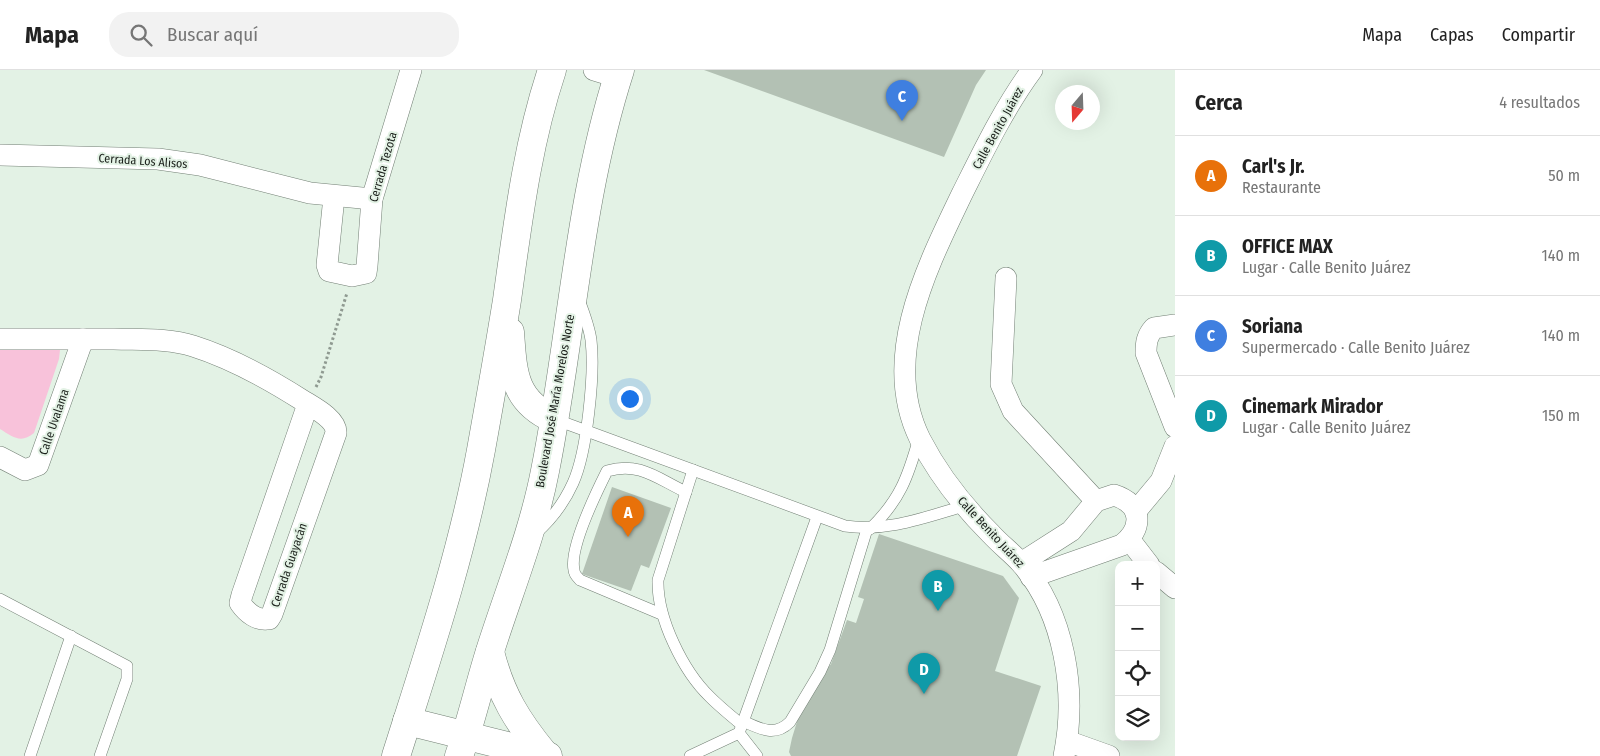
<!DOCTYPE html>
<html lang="es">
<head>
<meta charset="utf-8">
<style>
  body { margin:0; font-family:"Fira Sans Condensed",sans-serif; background:#f2f2f2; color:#222 }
  .controls { position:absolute; right:15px; bottom:15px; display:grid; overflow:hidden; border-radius:10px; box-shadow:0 5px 20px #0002 }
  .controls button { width:45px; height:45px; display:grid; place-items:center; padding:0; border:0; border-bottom:1px solid #e0e0e0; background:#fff; color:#222; font:25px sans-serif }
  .compass { position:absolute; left:1055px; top:15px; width:45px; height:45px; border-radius:50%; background:#fff; box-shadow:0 5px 20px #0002; rotate:199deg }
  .you { position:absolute; left:629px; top:328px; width:18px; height:18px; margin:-12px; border:4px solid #fff; border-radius:50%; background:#1a73e8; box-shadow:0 0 0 8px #1a73e833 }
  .badge { display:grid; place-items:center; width:32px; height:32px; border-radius:50%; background:#991265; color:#fff; font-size:16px; font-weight:700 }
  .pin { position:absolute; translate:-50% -41px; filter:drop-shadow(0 1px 2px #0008) }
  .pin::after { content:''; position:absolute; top:26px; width:18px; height:15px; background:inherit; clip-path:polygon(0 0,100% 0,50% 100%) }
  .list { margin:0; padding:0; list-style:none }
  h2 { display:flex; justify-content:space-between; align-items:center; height:65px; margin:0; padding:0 20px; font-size:21px }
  h2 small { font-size:16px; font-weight:400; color:#767676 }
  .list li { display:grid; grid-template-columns:32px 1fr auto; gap:15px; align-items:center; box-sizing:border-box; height:80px; padding:0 20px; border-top:1px solid #e0e0e0 }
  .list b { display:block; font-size:19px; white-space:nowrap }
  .list p { margin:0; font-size:16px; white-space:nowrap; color:#767676 }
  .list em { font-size:16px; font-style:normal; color:#767676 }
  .icon { flex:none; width:28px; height:28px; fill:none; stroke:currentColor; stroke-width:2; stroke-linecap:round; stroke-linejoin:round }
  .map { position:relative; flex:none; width:1175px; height:686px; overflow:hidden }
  header { display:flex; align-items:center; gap:30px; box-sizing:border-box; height:70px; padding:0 25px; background:#fff; border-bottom:1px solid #e0e0e0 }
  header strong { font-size:24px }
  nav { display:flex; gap:28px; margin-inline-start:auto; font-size:18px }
  .search { width:350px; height:45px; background:#f2f2f2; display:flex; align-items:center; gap:12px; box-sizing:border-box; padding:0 18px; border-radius:20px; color:#767676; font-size:19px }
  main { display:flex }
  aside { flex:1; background:#fff }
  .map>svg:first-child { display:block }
  .green { fill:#f8c2da }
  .building { fill:#b3c1b4 }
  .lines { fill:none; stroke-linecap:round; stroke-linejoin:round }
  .lane-casing { stroke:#727f74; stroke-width:12 }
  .street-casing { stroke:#727f74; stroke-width:22 }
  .secondary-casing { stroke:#727f74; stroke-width:29 }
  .primary-casing { stroke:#727f74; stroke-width:29 }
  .path { stroke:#8f9a91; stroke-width:3; stroke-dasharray:2.5 2.5; stroke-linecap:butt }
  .lane { stroke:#fff; stroke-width:11 }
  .street { stroke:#fff; stroke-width:21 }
  .secondary { stroke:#fff; stroke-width:28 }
  .primary { stroke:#fff; stroke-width:28 }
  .labels { text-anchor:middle; stroke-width:4; stroke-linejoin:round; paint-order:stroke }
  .street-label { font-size:12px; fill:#191e19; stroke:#e3f2e5 }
</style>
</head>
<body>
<header>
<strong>Mapa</strong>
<div class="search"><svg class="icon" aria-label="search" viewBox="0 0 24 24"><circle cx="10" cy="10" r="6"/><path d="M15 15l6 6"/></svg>Buscar aquí</div>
<nav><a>Mapa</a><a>Capas</a><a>Compartir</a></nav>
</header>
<main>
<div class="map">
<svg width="1175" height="686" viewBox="0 0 1175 686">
  <rect width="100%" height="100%" fill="#e3f2e5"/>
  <path class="green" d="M52 274 60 280 59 289 34 363C21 374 13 367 0 359V275Z"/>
  <g class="building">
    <path d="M704 0H986L976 15 944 87Z"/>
    <path d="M612 417 671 438 649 498 641 495 631 521 582 504Z"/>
    <path d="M879 464 1003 506 1019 528 995 601 1041 616 1017 686H791L789 682 792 668 800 642 818 610 831 594 847 550 856 553 864 529 858 527Z"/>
  </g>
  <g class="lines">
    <g class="lane-casing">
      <g id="lane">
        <path d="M554 349 845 456C887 462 923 448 964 436"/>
        <path d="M693 400 658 510C657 548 683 601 710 627 720 637 731 646 742 655"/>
        <path d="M870 459C900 430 908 407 919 368"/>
        <path d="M535 464C551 450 564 433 573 413 587 382 595 304 591 270 589 256 584 243 579 230"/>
        <path d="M0 529 127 596V609L100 686"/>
        <path d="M661 544 580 510C578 508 574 504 574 500 569 478 597 421 607 401 639 391 658 409 686 422"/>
        <path d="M743 651C760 659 775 667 790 652L820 602 830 580 867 459"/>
        <path d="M739 663 757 686"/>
        <path d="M30 686 71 566"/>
        <path d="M690 686 739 663 817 447"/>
      </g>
    </g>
    <g class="street-casing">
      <g id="street">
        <path d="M594 0 617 7"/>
        <path d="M1032 0C1004 38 983 82 962 124 927 197 880 288 920 369 938 404 963 436 991 464 1000 474 1012 483 1021 493 1065 544 1077 622 1064 686"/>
        <path d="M0 85 158 89 200 95 310 123 372 129"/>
        <path d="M334 127 327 195 329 201 352 206 366 203 367 196 372 129 411 0"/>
        <path d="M1006 208 1001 314 1013 341 1096 431"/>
        <path d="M1175 255 1154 258C1147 266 1146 272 1146 283L1175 357"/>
        <path d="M0 269C38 269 76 269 114 269 140 270 168 268 193 276 231 288 269 309 302 330 313 337 337 349 336 363L272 544 269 549C257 551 247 543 240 533L242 525 308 334"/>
        <path d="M0 387 25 400 38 395 83 269"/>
        <path d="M1136 441 1161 411 1175 376"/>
        <path d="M1129 469 1149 495"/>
        <path d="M1021 493 1071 461 1096 431 1114 425C1142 434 1144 457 1122 475L1031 507"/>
        <path d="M1156 502 1175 518"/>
        <path d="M1067 671 1109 686"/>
      </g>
    </g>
    <g class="secondary-casing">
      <path id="secondary" d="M407 651 548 686"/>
    </g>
    <g class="primary-casing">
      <g id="primary">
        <path d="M510 262C513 302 513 331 554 349"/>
        <path d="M490 582C501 625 517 651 545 685"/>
        <path d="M396 686C428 585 462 484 481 380 490 330 499 280 507 230 518 152 527 75 552 0"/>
        <path d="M459 686C471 652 479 616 490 581 509 521 533 463 545 401 572 267 578 130 620 0"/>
      </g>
    </g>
    <path class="path" d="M316 317 321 307 347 223"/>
    <use href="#lane" class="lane"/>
    <use href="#street" class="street"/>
    <use href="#secondary" class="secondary"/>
    <use href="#primary" class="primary"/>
  </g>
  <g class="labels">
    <g class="street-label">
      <text transform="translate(998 58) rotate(-61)" y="4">Calle Benito Juárez</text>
      <text transform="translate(143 91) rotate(4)" y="4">Cerrada Los Alisos</text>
      <text transform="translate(383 97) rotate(-74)" y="4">Cerrada Tezota</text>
      <text transform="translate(555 331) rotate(-80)" y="4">Boulevard José María Morelos Norte</text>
      <text transform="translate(54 352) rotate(-71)" y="4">Calle Uvalama</text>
      <text transform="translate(991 462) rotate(47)" y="4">Calle Benito Juárez</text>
      <text transform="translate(289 495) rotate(-71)" y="4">Cerrada Guayacán</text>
    </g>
  </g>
</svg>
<div class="controls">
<button>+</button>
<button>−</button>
<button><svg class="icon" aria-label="locate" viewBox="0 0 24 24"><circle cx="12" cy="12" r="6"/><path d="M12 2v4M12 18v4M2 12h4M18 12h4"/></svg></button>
<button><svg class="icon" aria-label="layers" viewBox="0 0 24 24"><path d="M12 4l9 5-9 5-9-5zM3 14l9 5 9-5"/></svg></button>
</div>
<svg class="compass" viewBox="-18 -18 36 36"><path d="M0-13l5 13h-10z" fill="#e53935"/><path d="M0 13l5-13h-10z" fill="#767676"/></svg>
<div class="you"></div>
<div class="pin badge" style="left:628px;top:467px;background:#e8710a">A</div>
<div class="pin badge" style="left:938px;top:541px;background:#0f9aa8">B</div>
<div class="pin badge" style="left:902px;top:51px;background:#3f7fe0">C</div>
<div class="pin badge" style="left:924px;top:624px;background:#0f9aa8">D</div>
</div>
<aside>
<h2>Cerca<small>4 resultados</small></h2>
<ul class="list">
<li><span class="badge" style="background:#e8710a">A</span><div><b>Carl's Jr.</b><p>Restaurante</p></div><em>50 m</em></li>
<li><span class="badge" style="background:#0f9aa8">B</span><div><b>OFFICE MAX</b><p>Lugar · Calle Benito Juárez</p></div><em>140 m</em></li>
<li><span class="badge" style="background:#3f7fe0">C</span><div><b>Soriana</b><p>Supermercado · Calle Benito Juárez</p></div><em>140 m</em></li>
<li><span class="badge" style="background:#0f9aa8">D</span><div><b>Cinemark Mirador</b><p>Lugar · Calle Benito Juárez</p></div><em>150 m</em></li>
</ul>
</aside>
</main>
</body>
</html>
